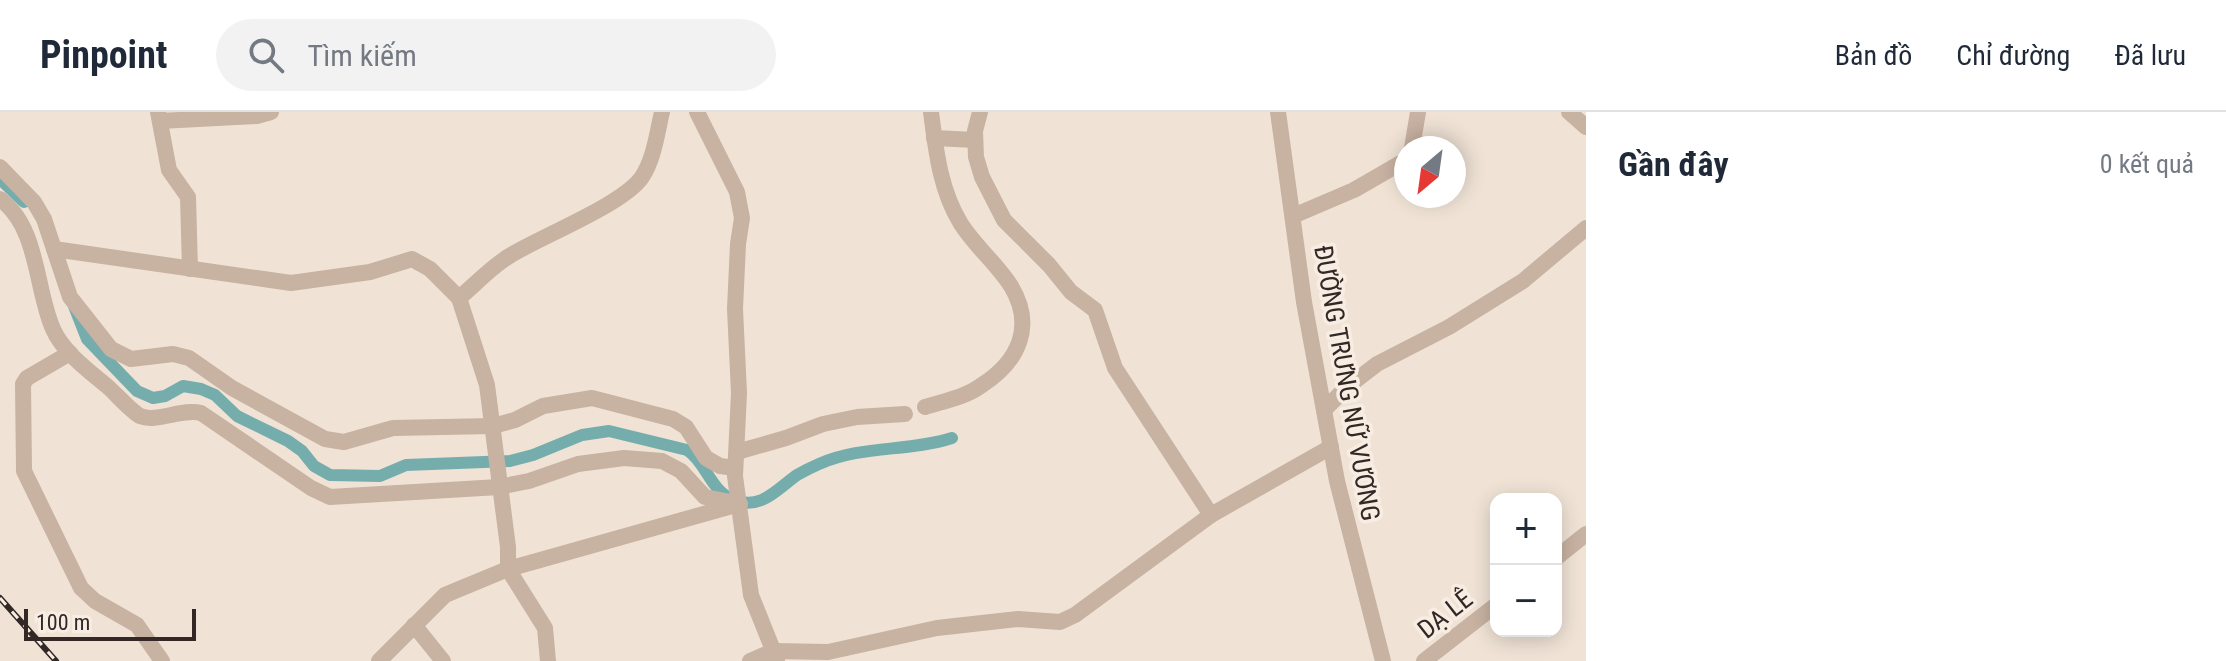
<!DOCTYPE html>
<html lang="vi">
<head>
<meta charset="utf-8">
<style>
  body { margin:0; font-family:"Roboto Condensed",sans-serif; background:#f2f2f3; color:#1f2937 }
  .controls { position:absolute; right:24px; bottom:24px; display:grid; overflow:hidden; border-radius:16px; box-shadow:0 4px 20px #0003 }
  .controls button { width:72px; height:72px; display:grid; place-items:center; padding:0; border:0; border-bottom:2px solid #e0e1e3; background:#fff; color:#1f2937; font:40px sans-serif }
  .compass { position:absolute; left:1394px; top:24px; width:72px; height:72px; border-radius:50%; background:#fff; box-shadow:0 4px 20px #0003; rotate:209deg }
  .scale { position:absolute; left:24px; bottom:20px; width:172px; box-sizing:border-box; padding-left:8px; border:4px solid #332825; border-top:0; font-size:22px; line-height:28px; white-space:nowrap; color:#332825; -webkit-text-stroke:6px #f8ede2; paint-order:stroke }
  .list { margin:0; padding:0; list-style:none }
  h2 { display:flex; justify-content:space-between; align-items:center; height:104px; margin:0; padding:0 32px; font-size:34px }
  h2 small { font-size:26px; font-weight:400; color:#747a83 }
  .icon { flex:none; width:44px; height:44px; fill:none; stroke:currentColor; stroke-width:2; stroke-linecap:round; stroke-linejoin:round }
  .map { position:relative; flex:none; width:1586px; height:549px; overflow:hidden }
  header { display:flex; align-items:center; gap:48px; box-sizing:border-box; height:112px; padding:0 40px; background:#fff; border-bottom:2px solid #e0e1e3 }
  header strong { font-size:38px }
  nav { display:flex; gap:44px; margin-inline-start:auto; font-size:28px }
  .search { width:560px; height:72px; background:#f2f2f3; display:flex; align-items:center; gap:20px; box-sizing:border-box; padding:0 28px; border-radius:44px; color:#747a83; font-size:30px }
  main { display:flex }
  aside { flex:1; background:#fff }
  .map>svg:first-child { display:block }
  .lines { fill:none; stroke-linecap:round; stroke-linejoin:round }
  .canal { stroke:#75adad; stroke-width:12 }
  .minor { stroke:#c8b2a2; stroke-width:16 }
  .rail-casing { stroke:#332825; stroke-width:6 }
  .rail { stroke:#f8ede2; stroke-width:3; stroke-dasharray:9; stroke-linecap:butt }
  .labels { text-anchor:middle; stroke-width:7; stroke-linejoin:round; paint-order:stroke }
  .street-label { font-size:26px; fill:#332825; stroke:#f8ede2 }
</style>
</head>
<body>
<header>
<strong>Pinpoint</strong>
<div class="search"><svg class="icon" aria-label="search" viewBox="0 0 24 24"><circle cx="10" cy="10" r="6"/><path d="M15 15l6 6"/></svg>Tìm kiếm</div>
<nav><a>Bản đồ</a><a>Chỉ đường</a><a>Đã lưu</a></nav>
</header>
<main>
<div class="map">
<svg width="1586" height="549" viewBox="0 0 1586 549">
  <rect width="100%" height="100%" fill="#f0e3d6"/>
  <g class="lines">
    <g class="canal">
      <path d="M0 67 24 90"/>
      <path d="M74 194 87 227 137 279 153 286 165 284 183 274 201 277 215 283 237 304 288 329 302 339 314 354 330 363 380 364 406 353 510 349 533 343 582 323 609 319 687 338C706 350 710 378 732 387 760 400 777 377 797 363 804 359 812 355 819 352 862 333 908 340 952 326"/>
    </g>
    <g class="minor">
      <path d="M158 0 169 58 188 85 190 157"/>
      <path d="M697 0 737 80 742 106 738 132 735 197 739 281 735 364 751 483 777 548"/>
      <path d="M980 0 975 19 976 45 982 65 1004 108 1049 153 1071 180 1095 198 1115 256 1211 403"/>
      <path d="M1278 0 1304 190 1337 369 1383 549"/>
      <path d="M1569 0 1586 15"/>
      <path d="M160 9 257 4 271 0"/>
      <path d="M934 26 975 28"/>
      <path d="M1412 36 1418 0"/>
      <path d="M0 55 34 90 44 107 70 185 111 237 131 247 173 242 189 246 232 276 325 327 344 330 393 316 493 314 515 308 543 294 592 286 673 307 686 315 706 346 720 354 735 356"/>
      <path d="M0 87C39 116 35 176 53 217 63 240 89 259 108 275 116 282 132 300 140 304 157 311 182 296 201 301L311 376 330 385 499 375 529 369 578 352 624 346 662 349 681 359 705 385 740 392"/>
      <path d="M1293 104 1354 78 1406 48"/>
      <path d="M54 137 291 171 370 160 412 147 430 157 459 186"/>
      <path d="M70 241 27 266 23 272 24 359 81 476 95 489 137 513 162 549"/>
      <path d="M925 295C944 289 966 285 982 273 1019 249 1035 214 1011 174 997 152 975 134 961 112 940 78 936 39 931 0"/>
      <path d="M1324 298 1346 276 1377 252 1449 215 1523 169 1586 116"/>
      <path d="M737 340 786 326 823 312 857 305 905 302"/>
      <path d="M1556 446 1586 422"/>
      <path d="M414 513 443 549"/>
      <path d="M379 549 445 483 508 457 732 394"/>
      <path d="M548 549 545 516 508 457V435L487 273 459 186C476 172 492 154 511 143 542 124 624 92 642 65 654 47 657 21 662 0"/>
      <path d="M750 549 773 539 828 540 937 516 1018 507 1060 510 1075 503 1211 403 1331 335"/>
      <path d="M1424 549 1496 493"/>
    </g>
    <g class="rail-casing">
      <path id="rail" d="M0 486 56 549"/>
    </g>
    <use href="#rail" class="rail"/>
  </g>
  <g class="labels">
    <g class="street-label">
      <text transform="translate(1347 271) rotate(80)" y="9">ĐƯỜNG TRƯNG NỮ VƯƠNG</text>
      <text transform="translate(1445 502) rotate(-38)" y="9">DẠ LÊ</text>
    </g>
  </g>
</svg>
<div class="controls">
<button>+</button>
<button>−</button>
</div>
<svg class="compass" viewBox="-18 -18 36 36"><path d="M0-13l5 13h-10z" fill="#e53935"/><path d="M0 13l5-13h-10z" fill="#747a83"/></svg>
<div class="scale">100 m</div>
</div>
<aside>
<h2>Gần đây<small>0 kết quả</small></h2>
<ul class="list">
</ul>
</aside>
</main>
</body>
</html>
